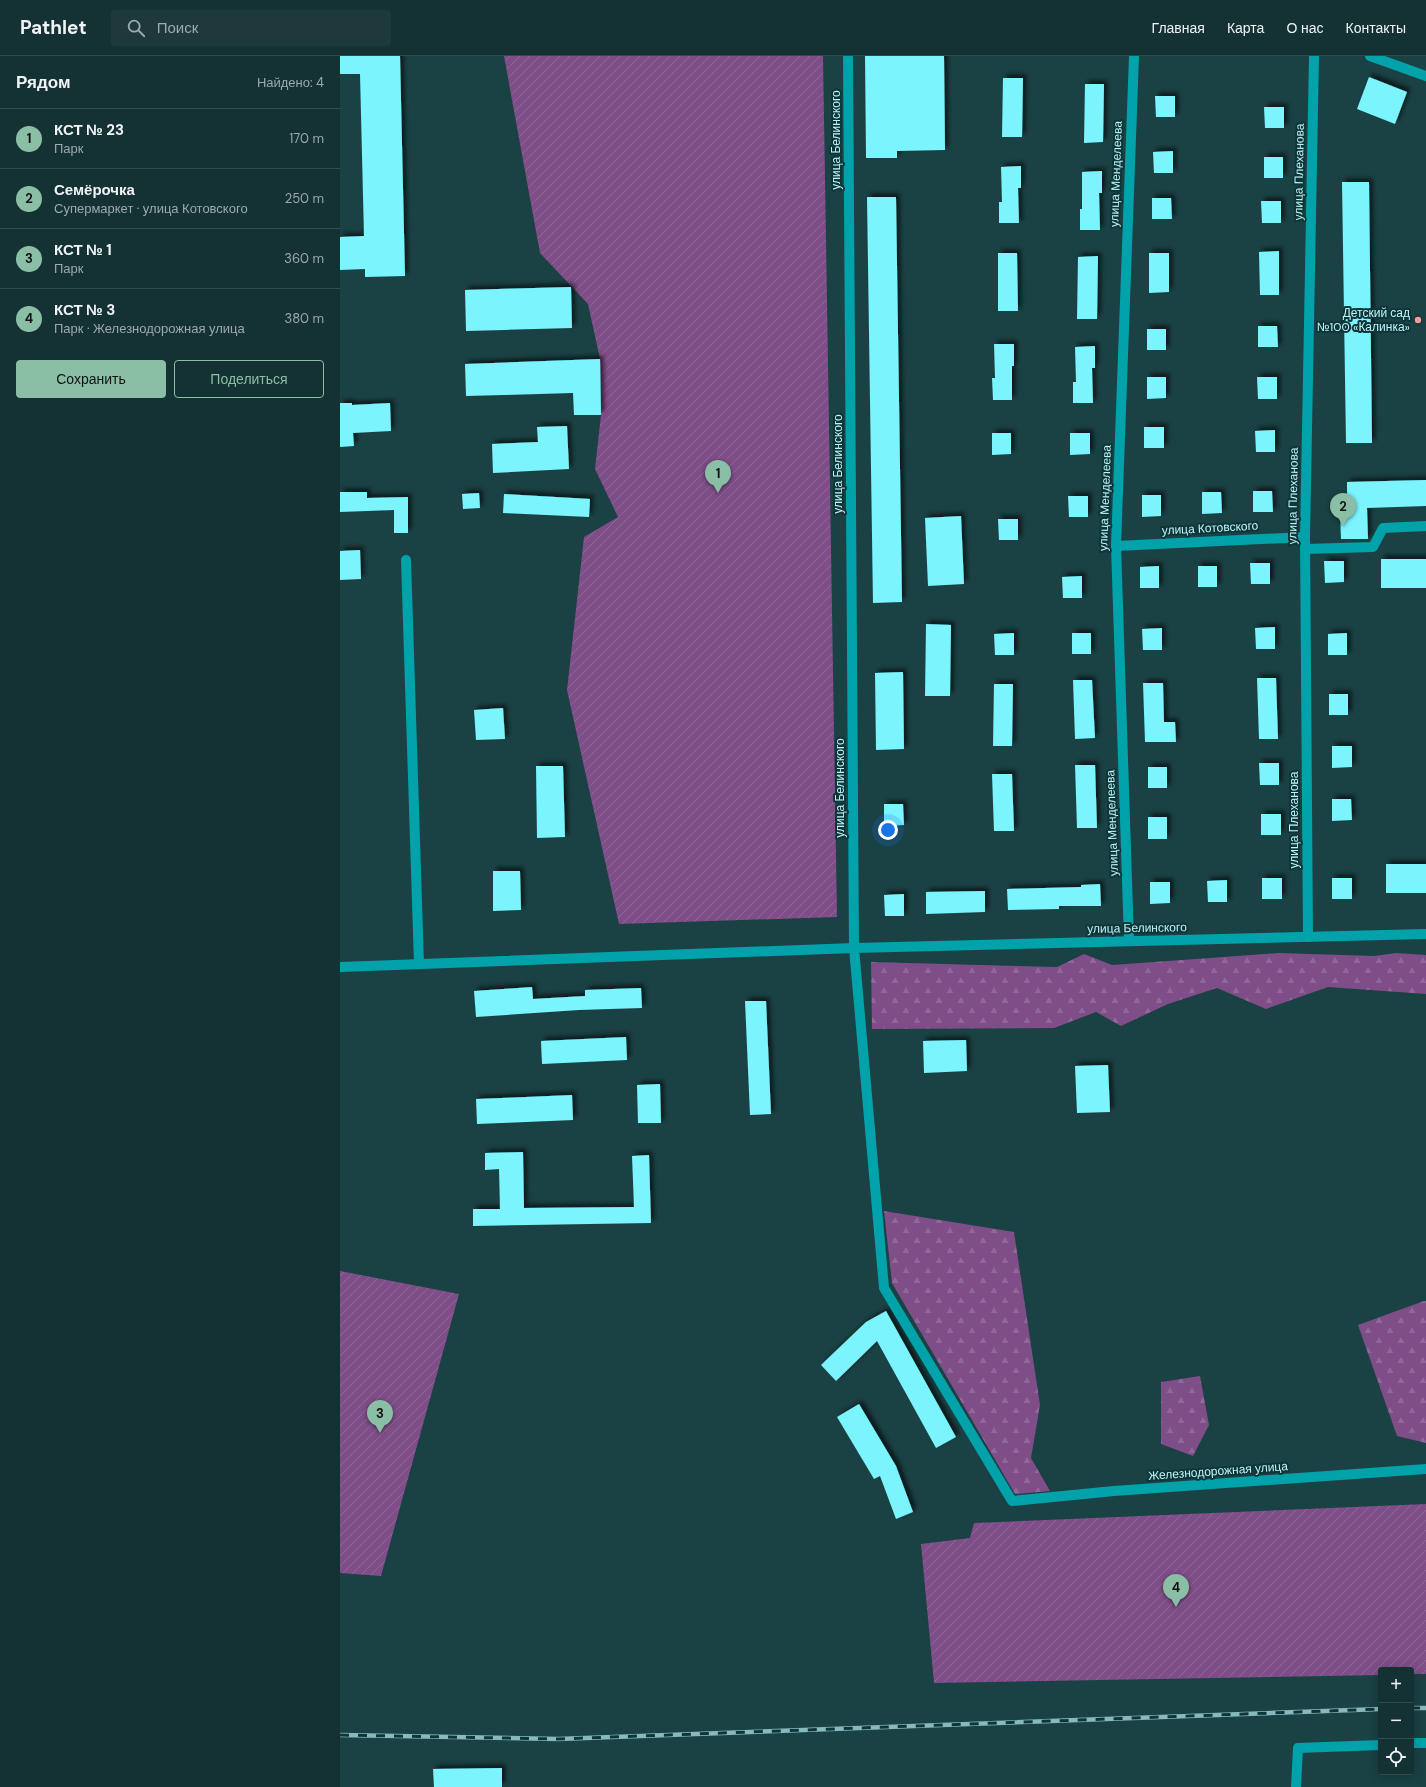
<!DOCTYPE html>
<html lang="ru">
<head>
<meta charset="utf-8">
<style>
  body { margin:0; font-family:"DM Sans",sans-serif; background:#1d393b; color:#f1f3f6 }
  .controls { position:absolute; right:12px; bottom:12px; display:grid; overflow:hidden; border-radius:4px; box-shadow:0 2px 10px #0003 }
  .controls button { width:36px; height:36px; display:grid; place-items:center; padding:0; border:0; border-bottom:1px solid #334c4e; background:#143133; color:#f1f3f6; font:20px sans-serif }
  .you { position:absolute; left:548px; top:774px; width:14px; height:14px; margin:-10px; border:3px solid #fff; border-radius:50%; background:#1a73e8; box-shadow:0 0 0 6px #1a73e833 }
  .badge { display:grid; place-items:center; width:26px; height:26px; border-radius:50%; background:#8abfa5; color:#111; font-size:13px; font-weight:700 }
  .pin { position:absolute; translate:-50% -33px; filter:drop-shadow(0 1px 2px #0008) }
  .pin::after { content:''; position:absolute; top:21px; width:14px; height:12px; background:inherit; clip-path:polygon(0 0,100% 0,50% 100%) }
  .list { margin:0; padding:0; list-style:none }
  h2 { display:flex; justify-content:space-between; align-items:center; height:52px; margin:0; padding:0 16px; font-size:17px }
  h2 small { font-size:13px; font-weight:400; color:#9da9ac }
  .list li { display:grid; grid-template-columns:26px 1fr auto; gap:12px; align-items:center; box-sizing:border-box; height:60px; padding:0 16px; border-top:1px solid #334c4e }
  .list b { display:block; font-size:15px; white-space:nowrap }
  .list p { margin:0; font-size:13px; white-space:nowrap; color:#9da9ac }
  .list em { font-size:13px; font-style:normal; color:#9da9ac }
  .actions { display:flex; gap:8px; padding:12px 16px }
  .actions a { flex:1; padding:9px 0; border:1px solid #8abfa5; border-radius:4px; text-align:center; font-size:14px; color:#8abfa5 }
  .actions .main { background:#8abfa5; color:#111 }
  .icon { flex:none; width:22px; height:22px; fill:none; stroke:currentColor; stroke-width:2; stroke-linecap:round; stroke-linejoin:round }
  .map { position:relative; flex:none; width:1086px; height:1731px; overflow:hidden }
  header { display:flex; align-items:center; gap:24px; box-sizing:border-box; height:56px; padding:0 20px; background:#143133; border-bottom:1px solid #334c4e }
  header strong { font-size:19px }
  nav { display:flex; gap:22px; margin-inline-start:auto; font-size:14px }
  .search { width:280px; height:36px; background:#1d393b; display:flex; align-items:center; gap:10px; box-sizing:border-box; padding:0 14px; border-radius:4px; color:#9da9ac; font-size:15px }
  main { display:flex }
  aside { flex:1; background:#143133 }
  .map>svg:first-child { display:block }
  .forest { fill:url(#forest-firs) }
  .garden { fill:url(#garden-furrows) }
  .building { fill:#7bf4fe; filter:url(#shadow) }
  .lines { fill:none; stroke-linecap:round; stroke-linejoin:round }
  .street { stroke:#02a2ab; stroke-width:10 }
  .rail-casing { stroke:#88b9bd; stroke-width:4.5 }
  .rail { stroke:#0e3639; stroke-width:3; stroke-dasharray:9; stroke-linecap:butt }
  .poi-dot { fill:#f59b98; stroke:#0e3639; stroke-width:1.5 }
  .labels { text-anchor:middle; stroke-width:4; stroke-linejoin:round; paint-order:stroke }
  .street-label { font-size:12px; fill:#bdf3f7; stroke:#0e3639 }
  .poi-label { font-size:12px; fill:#bdf3f7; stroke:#0e3639; text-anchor:end }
</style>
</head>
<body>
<header>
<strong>Pathlet</strong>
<div class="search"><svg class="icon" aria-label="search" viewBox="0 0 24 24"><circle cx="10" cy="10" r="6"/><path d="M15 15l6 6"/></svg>Поиск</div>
<nav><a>Главная</a><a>Карта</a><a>О нас</a><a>Контакты</a></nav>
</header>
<main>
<aside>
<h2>Рядом<small>Найдено: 4</small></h2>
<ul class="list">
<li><span class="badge">1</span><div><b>КСТ № 23</b><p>Парк</p></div><em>170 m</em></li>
<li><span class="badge">2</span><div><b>Семёрочка</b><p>Супермаркет · улица Котовского</p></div><em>250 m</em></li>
<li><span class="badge">3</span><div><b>КСТ № 1</b><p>Парк</p></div><em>360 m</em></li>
<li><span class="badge">4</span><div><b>КСТ № 3</b><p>Парк · Железнодорожная улица</p></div><em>380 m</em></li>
</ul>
<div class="actions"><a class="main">Сохранить</a><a>Поделиться</a></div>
</aside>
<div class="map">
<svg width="1086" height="1731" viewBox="0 0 1086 1731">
  <defs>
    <pattern id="forest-firs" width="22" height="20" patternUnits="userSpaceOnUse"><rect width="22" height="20" fill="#7f4d87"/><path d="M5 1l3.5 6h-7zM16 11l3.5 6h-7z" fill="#8f6799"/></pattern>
    <pattern id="garden-furrows" width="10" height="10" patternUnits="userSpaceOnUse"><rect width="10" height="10" fill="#7f4d87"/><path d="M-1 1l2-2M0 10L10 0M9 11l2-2" fill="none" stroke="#8f6799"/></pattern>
    <filter id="shadow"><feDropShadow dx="3.5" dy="-3.5" stdDeviation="2" flood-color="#0009"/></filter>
  </defs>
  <rect width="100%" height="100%" fill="#1a4144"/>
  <g class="forest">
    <path d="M939 897 1034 900 1056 897 1086 899V938L988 931 926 953 877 932 828 948 781 970 756 956 714 972 532 973 531 906 717 911 744 898 772 909Z"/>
    <path d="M544 1155 674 1176 700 1349 691 1402 710 1435 675 1438 552 1227Z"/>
    <path d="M1084 1245H1086V1387L1057 1380 1018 1269Z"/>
    <path d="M860 1320 869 1369 853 1400 821 1388V1326Z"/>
  </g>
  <g class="garden">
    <path d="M164 0H483L497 861 279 868 227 634 244 481 278 461 255 413 261 359 260 303 248 248 200 197Z"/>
    <path d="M0 1215 119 1238 41 1520 0 1517Z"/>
    <path d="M1086 1448V1618H1071V1614H1041V1619L594 1627 581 1488 630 1482 634 1467Z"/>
  </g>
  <g class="building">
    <path d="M0 0H60L65 220 25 221V213L0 214V181L24 180 20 18H0Z"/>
    <path d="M525 0H604L605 94 557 95V102H526Z"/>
    <path d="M1029 21 1067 36 1055 68 1017 53Z"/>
    <path d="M663 22H683L682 81H662Z"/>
    <path d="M745 28H764L763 86 744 87Z"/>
    <path d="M815 40H835V61H816Z"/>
    <path d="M924 51H944V72H925Z"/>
    <path d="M833 95V117H814L813 96Z"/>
    <rect x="924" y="101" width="19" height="21"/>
    <path d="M681 110V132H678L679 167H659V146H662L661 111Z"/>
    <path d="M762 115V137H759L760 174H740V153H742V116Z"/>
    <path d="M1002 126H1029L1032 387H1006Z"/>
    <path d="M527 141H556L562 546 533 547Z"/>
    <path d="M812 142H831L832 163H812Z"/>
    <path d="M921 145H941V167H922Z"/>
    <path d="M939 195V239H920L919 196Z"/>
    <path d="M658 197H677L678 255H658Z"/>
    <path d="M809 197H829V236L809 237Z"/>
    <path d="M758 200 757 263H737L738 201Z"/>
    <path d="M231 231 232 272 126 275 125 234Z"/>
    <path d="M918 270H937L938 291H918Z"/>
    <rect x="807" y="273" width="19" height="21"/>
    <path d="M654 288H674V310H672V344H653L652 322H655Z"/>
    <path d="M755 290V312H752L753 347H733V326H736L735 291Z"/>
    <path d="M260 303 261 359H234L233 337 126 340 125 308Z"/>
    <path d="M807 321H826V342L807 343Z"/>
    <path d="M917 321H937V343H918Z"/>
    <path d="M0 347H12V349L50 347 51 375 13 377 14 390 0 391Z"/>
    <path d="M227 370 229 413 153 417 152 388 198 386 197 371Z"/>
    <rect x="804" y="371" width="20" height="21"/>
    <path d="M935 374V396H916L915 375Z"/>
    <path d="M652 377H671V398L652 399Z"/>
    <path d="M730 377H750V398L730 399Z"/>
    <path d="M1086 424V450L1027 452 1028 483H1001L1000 457H1007V426Z"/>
    <path d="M913 435H932L933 456H913Z"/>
    <path d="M0 436H27V442L68 441V477H54V454L0 456Z"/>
    <path d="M862 436H881L882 457 862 458Z"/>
    <path d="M139 437 140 452 123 453 122 438Z"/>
    <path d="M164 438 250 443 249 461 163 457Z"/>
    <path d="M802 439H821V460L802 461Z"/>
    <path d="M728 440H748V461H729Z"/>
    <path d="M621 460 624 528 588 530 585 462Z"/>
    <path d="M658 463H678V484H659Z"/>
    <path d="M20 494 21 523 0 524V495Z"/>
    <rect x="1041" y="503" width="45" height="29"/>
    <path d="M984 505H1004V526L985 527Z"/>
    <path d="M910 507H930V528H911Z"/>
    <path d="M819 510V532H800V511Z"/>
    <rect x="858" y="510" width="19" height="21"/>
    <path d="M742 520V542H723L722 521Z"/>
    <path d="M586 568 611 569 610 640H585Z"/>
    <path d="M935 571V593H916L915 572Z"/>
    <path d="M822 572V594H803L802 573Z"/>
    <path d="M674 577V599H655L654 578Z"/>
    <rect x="732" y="577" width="19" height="21"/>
    <path d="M1007 577V599H988V578Z"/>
    <path d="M563 616 564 693 536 694 535 617Z"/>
    <path d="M917 622H936L938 683H919Z"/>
    <path d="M733 624H752L755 682 735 683Z"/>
    <path d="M803 627H823L824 666H835L836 686H805Z"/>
    <path d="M654 628H673L672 690H653Z"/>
    <rect x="989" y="638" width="19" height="21"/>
    <path d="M163 652 165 683 136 684 134 654Z"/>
    <path d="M992 690H1012V711L992 712Z"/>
    <path d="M919 707H939V729H920Z"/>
    <path d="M735 709H755L757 772H737Z"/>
    <path d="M196 710H223L225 781 197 782Z"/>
    <rect x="808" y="711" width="19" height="21"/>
    <path d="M652 718H672L674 775H654Z"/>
    <path d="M992 743H1011L1012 764 992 765Z"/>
    <path d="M544 748H563L564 769 544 770Z"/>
    <rect x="921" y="758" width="20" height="21"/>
    <rect x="808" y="761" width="19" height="22"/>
    <rect x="1046" y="808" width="40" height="29"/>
    <path d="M153 815H180L181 854 153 855Z"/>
    <rect x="922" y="822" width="20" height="21"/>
    <rect x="992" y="822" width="20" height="21"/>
    <path d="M887 824V846H868L867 825Z"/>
    <path d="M810 826H830V847L810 848Z"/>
    <path d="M760 828 761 850H719V853L668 854 667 833 741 831V829Z"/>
    <path d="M645 835V856L586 858V836Z"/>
    <path d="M564 838V860H545L544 839Z"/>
    <path d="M192 931 193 943 245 940V934L301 932 302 952 239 954 136 961 134 935Z"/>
    <path d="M405 945H426L431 1058 410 1059Z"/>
    <path d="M286 981 287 1004 202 1008 201 985Z"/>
    <path d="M626 984 627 1015 584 1017 583 985Z"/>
    <path d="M768 1009 770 1056 737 1057 735 1010Z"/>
    <path d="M320 1028 321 1067H298L297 1029Z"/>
    <path d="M232 1039 233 1064 137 1068 136 1043Z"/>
    <path d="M183 1096 184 1152 294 1151 292 1100 309 1099 311 1167 133 1170V1153H160L159 1113 145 1114V1097Z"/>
    <path d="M546 1255 616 1381 596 1392 537 1285 496 1325 481 1309 526 1266Z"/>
    <path d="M519 1348 556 1410 573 1456 556 1463 540 1420 534 1423 497 1361Z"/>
    <path d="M162 1712V1731H94L93 1713Z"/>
  </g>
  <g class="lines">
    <g class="street">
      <path d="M508 0 514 892 544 1232 672 1445 774 1435 1086 1413"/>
      <path d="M1030 0 1086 20"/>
      <path d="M776 490 965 481"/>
      <path d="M965 493 1033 491 1043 472 1086 470"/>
      <path d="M66 504 79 908"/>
      <path d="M968 881 965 481 974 0"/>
      <path d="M789 885 776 490 794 0"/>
      <path d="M0 911 514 892 1086 878"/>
      <path d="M1071 1687H1086"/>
      <path d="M956 1731 958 1692 1041 1689"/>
    </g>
    <g class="rail-casing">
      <g id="rail">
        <path d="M1071 1652H1086"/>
        <path d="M0 1679 218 1683 1041 1653"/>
      </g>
    </g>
    <use href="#rail" class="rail"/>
  </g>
  <circle class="poi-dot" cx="1078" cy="264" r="4"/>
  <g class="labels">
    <g class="street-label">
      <text transform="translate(496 84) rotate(-90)" y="4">улица Белинского</text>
      <text transform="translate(959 116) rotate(-89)" y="4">улица Плеханова</text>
      <text transform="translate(776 118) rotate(-88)" y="4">улица Менделеева</text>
      <text transform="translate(498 408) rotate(-90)" y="4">улица Белинского</text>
      <text transform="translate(953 440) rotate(-89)" y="4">улица Плеханова</text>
      <text transform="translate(765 442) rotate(-88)" y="4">улица Менделеева</text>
      <text transform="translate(870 472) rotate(-3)" y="4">улица Котовского</text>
      <text transform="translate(500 732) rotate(-90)" y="4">улица Белинского</text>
      <text transform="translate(954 764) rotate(-90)" y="4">улица Плеханова</text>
      <text transform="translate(772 767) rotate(-92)" y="4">улица Менделеева</text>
      <text transform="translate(797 872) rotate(-1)" y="4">улица Белинского</text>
      <text transform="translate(878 1415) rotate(-4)" y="4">Железнодорожная улица</text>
    </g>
    <g class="poi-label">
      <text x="1070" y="261">Детский сад<tspan x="1070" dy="14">№100 «Калинка»</tspan></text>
    </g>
  </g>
</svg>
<div class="controls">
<button>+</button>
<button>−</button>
<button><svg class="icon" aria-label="locate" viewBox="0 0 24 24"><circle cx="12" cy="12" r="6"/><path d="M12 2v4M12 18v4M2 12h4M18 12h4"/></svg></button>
</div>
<div class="you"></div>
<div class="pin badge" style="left:378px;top:437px">1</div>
<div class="pin badge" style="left:1003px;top:470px">2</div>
<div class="pin badge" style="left:40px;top:1377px">3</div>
<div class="pin badge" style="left:836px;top:1551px">4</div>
</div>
</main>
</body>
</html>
